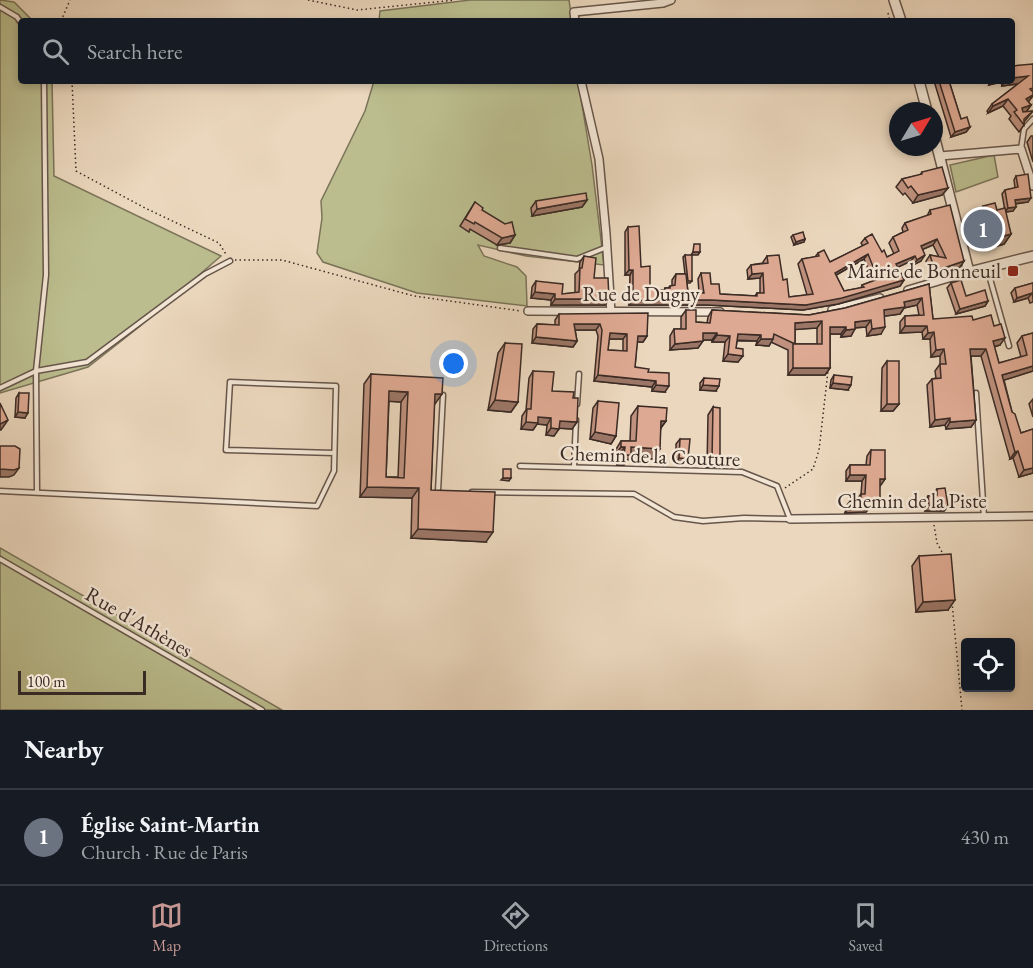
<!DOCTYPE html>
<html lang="en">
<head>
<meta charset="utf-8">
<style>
  body { margin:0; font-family:"EB Garamond",serif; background:#20242c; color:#f1f3f6 }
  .controls { position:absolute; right:18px; bottom:18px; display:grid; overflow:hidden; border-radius:6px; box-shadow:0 3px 9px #0003 }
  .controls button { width:54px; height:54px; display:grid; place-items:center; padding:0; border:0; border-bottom:2px solid #363941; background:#171b24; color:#f1f3f6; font:30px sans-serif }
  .compass { position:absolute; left:889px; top:102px; width:54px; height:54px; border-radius:50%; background:#171b24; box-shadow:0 3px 9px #0003; rotate:52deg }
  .scale { position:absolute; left:18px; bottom:15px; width:128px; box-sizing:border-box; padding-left:6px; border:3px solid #3b2b25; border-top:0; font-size:16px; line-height:21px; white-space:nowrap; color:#3b2b25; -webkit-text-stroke:4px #f2e5d4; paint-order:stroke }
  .you { position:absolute; left:454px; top:364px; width:21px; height:21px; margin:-15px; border:4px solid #fff; border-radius:50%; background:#1a73e8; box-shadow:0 0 0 9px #1a73e833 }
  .badge { display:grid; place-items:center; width:39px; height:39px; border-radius:50%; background:#c59692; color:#fff; font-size:20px; font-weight:700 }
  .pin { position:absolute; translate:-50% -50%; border:3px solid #fff; box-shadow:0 2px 6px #0006 }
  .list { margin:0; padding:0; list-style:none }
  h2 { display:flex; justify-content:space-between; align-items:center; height:78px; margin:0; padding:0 24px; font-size:26px }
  h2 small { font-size:20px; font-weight:400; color:#9ea1a6 }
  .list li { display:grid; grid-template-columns:39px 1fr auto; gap:18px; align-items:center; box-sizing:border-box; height:96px; padding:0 24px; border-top:2px solid #363941 }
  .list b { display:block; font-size:22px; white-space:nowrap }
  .list p { margin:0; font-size:20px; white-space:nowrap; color:#9ea1a6 }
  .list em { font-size:20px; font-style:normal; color:#9ea1a6 }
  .icon { flex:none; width:33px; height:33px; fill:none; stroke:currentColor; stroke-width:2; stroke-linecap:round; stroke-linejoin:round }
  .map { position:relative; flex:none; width:1033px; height:710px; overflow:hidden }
  .search { position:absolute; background:#171b24; box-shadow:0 3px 9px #0003; left:18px; right:18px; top:18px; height:66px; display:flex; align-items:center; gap:15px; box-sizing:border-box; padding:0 21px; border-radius:6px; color:#9ea1a6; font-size:22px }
  .sheet { height:174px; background:#171b24 }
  nav { display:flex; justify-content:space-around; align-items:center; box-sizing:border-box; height:84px; border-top:2px solid #363941; background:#171b24; font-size:16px; color:#9ea1a6 }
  nav a { display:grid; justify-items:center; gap:3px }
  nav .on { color:#c59692 }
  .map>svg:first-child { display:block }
  .green { fill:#bbbd8e; stroke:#7b745a; stroke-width:1.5 }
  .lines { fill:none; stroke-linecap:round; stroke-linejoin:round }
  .service-casing { stroke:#67564b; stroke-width:7 }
  .minor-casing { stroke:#67564b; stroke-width:10 }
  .tertiary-casing { stroke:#67564b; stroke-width:12 }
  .path { stroke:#3b2b25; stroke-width:1.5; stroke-dasharray:1.5 3; stroke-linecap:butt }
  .service { stroke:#f2e5d4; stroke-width:4 }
  .minor { stroke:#f2e5d4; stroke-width:7 }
  .tertiary { stroke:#f2e5d4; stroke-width:9 }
  .wall { fill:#bf917e; stroke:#3b2b25; stroke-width:1.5; fill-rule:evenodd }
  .shaded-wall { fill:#9b7666; stroke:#3b2b25; stroke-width:1.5 }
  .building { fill:#dea992; stroke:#3b2b25; stroke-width:1.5; fill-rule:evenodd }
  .poi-dot { fill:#8f2418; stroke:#f2e5d4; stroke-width:2 }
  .labels { text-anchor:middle; stroke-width:5; stroke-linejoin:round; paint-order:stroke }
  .poi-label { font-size:21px; fill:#3b2b25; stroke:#f2e5d4; text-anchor:end }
  .street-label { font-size:21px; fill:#3b2b25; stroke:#f2e5d4 }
</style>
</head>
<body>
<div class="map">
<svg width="1033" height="710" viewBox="0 0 1033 710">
  <rect width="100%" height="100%" fill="#ebd7bd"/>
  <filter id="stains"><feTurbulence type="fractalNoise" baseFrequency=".00333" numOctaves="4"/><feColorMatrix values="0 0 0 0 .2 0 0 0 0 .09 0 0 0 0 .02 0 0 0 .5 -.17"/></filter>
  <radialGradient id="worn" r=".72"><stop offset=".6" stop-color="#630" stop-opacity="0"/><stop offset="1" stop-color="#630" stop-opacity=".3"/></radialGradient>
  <g class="green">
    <path d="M0 0 14 2 33 21H21V81H52L54 176 221 256 139 327 88 367 0 393Z"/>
    <path d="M470 0H569L572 21H379L380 11Z"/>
    <path d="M374 81H578L592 165 604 265 526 256 478 245 484 256 517 267 526 276 527 306 417 293 323 262 317 253 322 218 321 201 365 111Z"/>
    <path d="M994 155 998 177 956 192 950 165Z"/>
    <path d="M0 548 282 710H0Z"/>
  </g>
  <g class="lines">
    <g class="service-casing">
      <g id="service">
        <path d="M0 7 17 17 21 23"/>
        <path d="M1021 149 1024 129 1033 119"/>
        <path d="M500 248 577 259 607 247"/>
        <path d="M987 268 1009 346"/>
        <path d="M0 388 36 371 87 362 205 274 230 261"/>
        <path d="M976 393 984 517"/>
        <path d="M577 404 579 374"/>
        <path d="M574 467 576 420"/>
        <path d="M0 491 317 506 334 471 336 386 230 382 226 450 334 453"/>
        <path d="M438 491 443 395"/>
        <path d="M37 492 36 371 46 275 44 81"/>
        <path d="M472 492 634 494 674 517 703 521 744 518 790 519 777 486 742 472 520 466"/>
        <path d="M0 559 262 710"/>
      </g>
    </g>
    <g class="minor-casing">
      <g id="minor">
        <path d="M575 21 574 12 663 3 671 0"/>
        <path d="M581 81 599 159 606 234 611 313"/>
        <path d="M940 156 1021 149 1033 186"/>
        <path d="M908 290 969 272"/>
        <path d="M832 310 880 298"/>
        <path d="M528 311 720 312"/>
        <path d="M790 519 1033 516"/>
      </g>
    </g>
    <g class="tertiary-casing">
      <g id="tertiary">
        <path d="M894 0 901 21"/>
        <path d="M919 81 927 111"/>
        <path d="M934 135 969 272 1033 256"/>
      </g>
    </g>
    <g class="path">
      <path d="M308 0 357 10 455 0"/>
      <path d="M888 13 890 21"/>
      <path d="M61 21 70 0"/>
      <path d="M72 81 76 171 145 208 219 243 227 256"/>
      <path d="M235 260H282L414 296 521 311"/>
      <path d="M785 488 813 469 819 450 828 371"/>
      <path d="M934 525 937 543 943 554"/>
      <path d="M952 602 962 710"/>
    </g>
    <use href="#service" class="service"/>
    <use href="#minor" class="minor"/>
    <use href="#tertiary" class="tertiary"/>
  </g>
  <g class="wall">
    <path d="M1033 64V96L1028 102 1031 105 1026 112 1033 111 1024 122V125L1019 132 1009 119 1011 116 1003 106 988 113 987 111 992 104 1018 84 1002 86 1001 82 989 85 987 81H1012Z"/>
    <path d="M934 81H949L961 119 970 127 966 132 951 137Z"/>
    <path d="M1031 136H1033V162L1027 142Z"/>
    <path d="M922 172 948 188 942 195 913 203 905 193 903 195 896 187 902 179 920 175Z"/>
    <path d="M1016 176 1028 202 1016 204 1013 211 1005 212 1011 234 1004 244 983 250 979 231 973 233 971 226 977 218 976 216 983 206 997 210 1005 211 1002 194 1005 190 1015 188 1014 180Z"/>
    <path d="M587 200 582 207 532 216 531 208 536 201Z"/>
    <path d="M475 202 482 210 515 235 510 243 497 245 470 229 469 232 460 226Z"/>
    <path d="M930 210 964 261 960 267 931 276 926 261 930 255 939 257 933 245 923 249 921 261 913 265 911 261 898 267 904 280 900 286 838 304 803 310 707 305H629L630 275H625V232L628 227 641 267 650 289 664 290 665 288H668L670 286H672V280L676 274H685L683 257 685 255 692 281 690 283H687L688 293H699L698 279 701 273 720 294 755 296 757 293H760V278L748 279 747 270 751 265 763 263V262L767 256 783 280 789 297 807 295 798 264 802 259 815 257 818 253 830 262 863 246 861 243 865 238 887 257 894 254 889 243 893 237 903 232 902 228 905 223 927 216ZM864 259 873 281 862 285 861 288 844 291 836 275Z"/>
    <path d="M793 235 805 239 804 242 794 245 791 237Z"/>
    <path d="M584 256 594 278 609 299 605 305H551V300L531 298 532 287 536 281 562 294 575 293V274L579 270 580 262Z"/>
    <path d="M951 283 966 296 988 301 985 306 956 314 947 288Z"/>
    <path d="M1033 283V302L1030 303 1028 298 1014 302 1011 293 1015 288Z"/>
    <path d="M929 284 933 319 973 320 994 326 1000 345 994 347 999 363 1021 357 1017 343 1022 336 1033 333V371L1004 380 1012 412 1021 433 1033 429V473L1019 477 1013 458 1010 459 981 356H971L976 420 971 427 946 429 945 425 930 427 927 385 932 379 936 378 935 371 940 364V356L931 357 930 339H923L922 332 900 333V322L905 316 919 315 917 305 904 308 900 314 884 316 881 334 867 336 866 327 855 328 851 336 841 337V334H830V368L825 375H788V350L771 342 769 346 756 345 757 341H737L736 348 738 362 723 361 725 342H712V340H703L698 348 670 350V336L674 329H681V317L686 310 696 322 707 323 708 317 712 310 809 315 845 308ZM817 328V344H795V329Z"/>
    <path d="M559 314 647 336 643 342H637L635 367 648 372 665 392 652 391V387L594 381 598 336 596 330H575L577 341 573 347 532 343 533 329 537 324 555 325V320ZM609 339H623V351L608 350Z"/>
    <path d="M505 343 518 402 511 412 488 410 498 353Z"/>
    <path d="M887 361 899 404 893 411H881L882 368Z"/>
    <path d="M533 371 552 391 573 398 577 422 572 429 559 428 554 436 546 435 547 425 537 424 533 430 521 429 522 416 526 410 529 378Z"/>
    <path d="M371 374 435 404H434L431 490 486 542 411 538 412 498 360 497 364 384ZM389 401 401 402 398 477H386Z"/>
    <path d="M834 375 848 390 830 388 831 380Z"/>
    <path d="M704 378 716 391 700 390V383Z"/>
    <path d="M19 393 25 418 15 417 16 398Z"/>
    <path d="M1033 399V417L1029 404Z"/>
    <path d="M598 401 616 436 611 444 590 439 593 408Z"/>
    <path d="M638 406 666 421 661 428 653 459 630 457 624 465H617L618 456H614L615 451 621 441H630L631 416Z"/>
    <path d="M713 407 715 467H707L708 415Z"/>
    <path d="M680 439 688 459 685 464 676 463V444Z"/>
    <path d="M871 450 885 479 880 485 876 507H870L866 512 845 513 847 505 851 500 857 499 861 494 862 481H846V471L850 465H866L867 456Z"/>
    <path d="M937 489 948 506 944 511H925V501L928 496 934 495 933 494Z"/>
    <path d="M919 556 948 610 916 612 912 566Z"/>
  </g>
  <g class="shaded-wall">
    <path d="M1028 76 1023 83 1002 86 1005 81H1012V78Z"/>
    <path d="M992 81H1002L1001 82 989 85Z"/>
    <path d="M1033 95 1029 101 1021 106 1026 99Z"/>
    <path d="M1008 99 1003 106 988 113 993 106Z"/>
    <path d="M1031 105 1026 112 1017 115 1022 108Z"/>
    <path d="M970 127 966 132 951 137 955 132Z"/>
    <path d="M948 188 942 195 913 203 918 195Z"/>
    <path d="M1031 198 1028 202 1012 204 1015 200Z"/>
    <path d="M587 200 582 207 532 216 537 209Z"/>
    <path d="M1016 207 1013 211 1005 212 1008 208Z"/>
    <path d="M986 221 979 231 973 233 980 223Z"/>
    <path d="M1011 234 1004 244 983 250 990 240Z"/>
    <path d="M515 235 510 243 497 245 502 238Z"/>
    <path d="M805 239 804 242 794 245 796 242Z"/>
    <path d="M937 239 933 245 917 252 921 246Z"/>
    <path d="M693 252H700L698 255H691Z"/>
    <path d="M868 254 864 259 831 278 835 273Z"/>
    <path d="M925 255 921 261 913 265 917 260Z"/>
    <path d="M915 256 911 261 892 270 896 264Z"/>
    <path d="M964 261 960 267 931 276 935 271Z"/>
    <path d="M629 270H633L630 275H625Z"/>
    <path d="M763 273 760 278 748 279 752 274Z"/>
    <path d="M904 280 900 286 838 304 803 310 707 305H629L633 300H711L806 305Z"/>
    <path d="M535 292 555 294 551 300 531 298Z"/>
    <path d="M1032 293 1028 298 1014 302 1017 298Z"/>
    <path d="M922 298 917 305 904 308 900 314 879 317 884 310 904 302Z"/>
    <path d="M555 299H609L605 305H551Z"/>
    <path d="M988 301 985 306 956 314 960 309Z"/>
    <path d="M871 320 866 327 850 328 855 322Z"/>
    <path d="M822 321 817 328 790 330 795 323Z"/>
    <path d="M574 324H600L596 330H570Z"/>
    <path d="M905 326H927L922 332 900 333Z"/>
    <path d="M830 327H846L841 334H826Z"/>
    <path d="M885 327 881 334 867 336 872 329Z"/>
    <path d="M855 329 851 336 841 337 846 330Z"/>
    <path d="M934 332 930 339H923L928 333Z"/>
    <path d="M610 333 627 334 623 339H606Z"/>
    <path d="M703 333H717L712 340H698Z"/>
    <path d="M738 334 761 335 757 341 733 340Z"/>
    <path d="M717 335 730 336 725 342H712Z"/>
    <path d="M638 336H647L643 342H634Z"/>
    <path d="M536 337 577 341 573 347 532 343Z"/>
    <path d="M1005 338 1000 345 988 348 993 341Z"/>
    <path d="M761 339H773L769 346 756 345Z"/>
    <path d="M703 341 698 348 670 350 675 344Z"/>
    <path d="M944 349 940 356 931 357 936 350Z"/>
    <path d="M970 349H986L981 356H966Z"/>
    <path d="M728 354 743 356 738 362 723 361Z"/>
    <path d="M1033 366V371L998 382 1002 375Z"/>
    <path d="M793 368H830L825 375H788Z"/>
    <path d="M598 375 656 381 652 387 594 381Z"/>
    <path d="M833 383 851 385 848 390 830 388Z"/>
    <path d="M656 385 669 386 665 392 652 391Z"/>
    <path d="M703 385 719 386 716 391 700 390Z"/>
    <path d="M389 391 408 392 401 402 382 401Z"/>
    <path d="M435 394H442L435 404H428Z"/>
    <path d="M495 400 518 402 511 412 488 410Z"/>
    <path d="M887 404H899L893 411H881Z"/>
    <path d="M18 412 28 413 25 418 15 417Z"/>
    <path d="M538 417 551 418 547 425 537 424 533 430 521 429 526 422Z"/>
    <path d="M950 418 945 425 930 427 935 420Z"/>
    <path d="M8 420 1 430H0V424Z"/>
    <path d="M976 420 971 427 946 429 950 422Z"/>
    <path d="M560 421 577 422 572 429 555 428Z"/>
    <path d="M661 421H666L659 430Z"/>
    <path d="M551 428 559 429 554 436 546 435Z"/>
    <path d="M595 432 616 436 611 444 590 439Z"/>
    <path d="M621 447H625L618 456H614Z"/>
    <path d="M631 447 660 449 653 459 630 457 624 465H617L624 455Z"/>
    <path d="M1018 451 1013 458 1010 459 1015 452Z"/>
    <path d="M679 458 688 459 685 464 676 463Z"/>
    <path d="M712 459 720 460 715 467H707Z"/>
    <path d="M19 468 14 475 9 477H0V469Z"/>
    <path d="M1033 468V473L1019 477 1024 470Z"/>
    <path d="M850 475H866L862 481H846Z"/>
    <path d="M503 478H511L509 481 501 480Z"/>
    <path d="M880 479H885L881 485H876Z"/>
    <path d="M367 487 419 488 412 498 360 497Z"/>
    <path d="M870 501H880L876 507H870L866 512 845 513 849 507Z"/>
    <path d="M929 506H948L944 511H925Z"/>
    <path d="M418 529 493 532 486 542 411 538Z"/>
    <path d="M955 600 948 610 916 612 923 602Z"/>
  </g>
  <g class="building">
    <path d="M1033 64V88L1030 89 1033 92V95L1026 99 1031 105 1022 108 1023 112 1033 111 1024 119V125L1014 112 1017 110 1008 99 993 106 992 104 1028 76 1012 78V66Z"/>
    <path d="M939 81H949L961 119 967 117 970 127 955 132Z"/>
    <path d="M942 167 948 188 918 195 911 186 908 188 902 179 922 174V172Z"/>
    <path d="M1028 174 1031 198 1015 200 1016 207 1008 208 1005 190 1018 187 1016 176Z"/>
    <path d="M586 193 587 200 537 209 536 201Z"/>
    <path d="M475 202 483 208 482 210 505 224 512 222 515 235 502 238 475 222 474 224 465 219Z"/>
    <path d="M995 203 997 210 1005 208 1011 234 990 240 986 221 980 223 978 216 985 213 983 206Z"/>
    <path d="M950 205 964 261 935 271 930 255 946 258 937 239 921 246 925 255 917 260 915 256 896 264 904 280 842 298 806 305 711 300H633V270H629L628 227 639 226 641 267 650 266V289L665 290V288H670V286L675 285 676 274H686L688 293H704L701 273H710L711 284H719L720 294 757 296V293H764L763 273 752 274 751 265 768 263 767 256 779 255 783 280 787 279 789 297 813 294 802 259 819 256 818 253 824 250 830 262 868 243 865 238 872 234 882 252 884 250 887 257 899 251 893 237 908 230 905 223 931 214 930 210ZM868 254 878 279 862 285 864 287 844 291 835 273Z"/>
    <path d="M803 232 805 239 796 242 793 235Z"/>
    <path d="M694 244H700V252H693Z"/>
    <path d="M685 255H692V281H688Z"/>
    <path d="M584 256 596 258 594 278H608L609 299H555V294L535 292 536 281 563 284 562 294 579 292 580 268H582Z"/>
    <path d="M961 280 966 296 985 290 988 301 960 309 951 283Z"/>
    <path d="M1033 283V298L1032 293 1017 298 1015 288Z"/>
    <path d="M929 284 933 319 972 316 973 320 991 315 994 326 1001 324 1005 338 993 341 999 363 1027 355 1022 336 1033 333V366L1002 375 1012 412 1015 414 1021 433 1033 429V468L1024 470 1018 451 1015 452 986 349H970L976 420 950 422V418L935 420 932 379 941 378 940 364H946L944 349 936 350 934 332 928 333 927 326H905V316L924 315 922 298 904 302 905 307 884 310 885 327 872 329 871 320 855 322V329L846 330V327H830V368H793V344H795L774 334 773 339H761V335L738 334 736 348 743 349V356L728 354 730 336 717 335V333H703V341L675 344 674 329H686V310H696V322L710 323 712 310 809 315 845 308ZM822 321V344H795V323Z"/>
    <path d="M648 313 647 336H638L635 367 649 369 648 372 669 373V386L656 385V381L598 375 602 330 600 324H574L577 341 536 337 537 324 559 325V314ZM610 333 627 334V351L608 350Z"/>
    <path d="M505 343 522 344 518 402 495 400Z"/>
    <rect x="887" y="361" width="12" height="43"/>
    <path d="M533 371 554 372 552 391 574 392 573 398H578L577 422 560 421 559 429 551 428V418L538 417V423L526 422 527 409H531Z"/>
    <path d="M371 374 443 378 442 394H435L431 490 495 492 493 532 418 529 419 488 367 487ZM389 391 408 392 404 478 386 477Z"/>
    <path d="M834 375 852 377 851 385 833 383Z"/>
    <path d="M704 378 720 379 719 386 703 385Z"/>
    <path d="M19 393H29L28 413 18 412Z"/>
    <path d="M598 401 619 403 616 436 595 432Z"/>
    <path d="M0 403 8 420 0 424Z"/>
    <path d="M638 406 667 408 666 421H661L660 449 631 447V455H624L625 447H621V441H636Z"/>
    <path d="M713 407 720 408V460L712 459Z"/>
    <path d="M680 439H690L688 459 679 458Z"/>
    <path d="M0 446H15L20 449 19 468 14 470 0 469Z"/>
    <path d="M871 450H885V479H880V501H870V507H849L851 500 861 499V494H865L866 475H850V465H870Z"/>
    <rect x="503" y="469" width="8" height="9"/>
    <path d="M945 488 948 506H929L928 496 937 495V489Z"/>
    <path d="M951 554 955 600 923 602 919 556Z"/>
  </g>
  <rect class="poi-dot" x="1007" y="265" width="12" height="12" rx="3"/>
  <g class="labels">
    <g class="poi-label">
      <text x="1001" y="278">Mairie de Bonneuil</text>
    </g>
    <g class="street-label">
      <text x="641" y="301">Rue de Dugny</text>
      <text transform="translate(650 456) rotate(2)" y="7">Chemin de la Couture</text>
      <text x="912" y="508">Chemin de la Piste</text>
      <text transform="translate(139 622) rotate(30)" y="7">Rue d'Athènes</text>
    </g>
  </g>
  <rect width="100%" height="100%" filter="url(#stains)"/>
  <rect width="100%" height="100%" fill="url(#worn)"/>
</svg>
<div class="controls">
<button><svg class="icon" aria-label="locate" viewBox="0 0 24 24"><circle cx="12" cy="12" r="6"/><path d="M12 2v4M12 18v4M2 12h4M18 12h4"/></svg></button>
</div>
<svg class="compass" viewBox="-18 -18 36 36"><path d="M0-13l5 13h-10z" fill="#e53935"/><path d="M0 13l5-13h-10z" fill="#9ea1a6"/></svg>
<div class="scale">100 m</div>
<div class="you"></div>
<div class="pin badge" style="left:983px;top:229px;background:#6b7280">1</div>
<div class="search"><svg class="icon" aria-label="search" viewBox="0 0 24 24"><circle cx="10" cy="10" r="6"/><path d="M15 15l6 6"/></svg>Search here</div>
</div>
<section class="sheet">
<h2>Nearby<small></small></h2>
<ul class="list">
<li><span class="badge" style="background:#6b7280">1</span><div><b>Église Saint-Martin</b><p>Church · Rue de Paris</p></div><em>430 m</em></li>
</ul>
</section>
<nav>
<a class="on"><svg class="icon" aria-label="map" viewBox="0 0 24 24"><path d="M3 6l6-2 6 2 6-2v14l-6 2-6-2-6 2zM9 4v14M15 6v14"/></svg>Map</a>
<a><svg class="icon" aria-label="directions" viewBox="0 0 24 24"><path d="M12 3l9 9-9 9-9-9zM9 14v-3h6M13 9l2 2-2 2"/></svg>Directions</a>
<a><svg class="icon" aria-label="saved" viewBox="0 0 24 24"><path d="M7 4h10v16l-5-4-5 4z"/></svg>Saved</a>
</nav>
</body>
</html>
